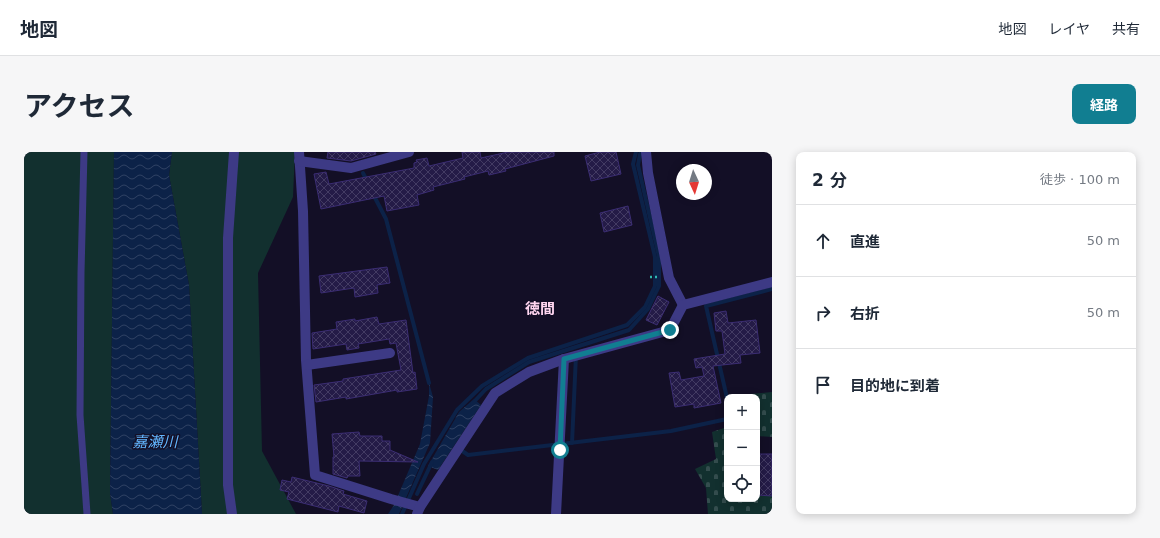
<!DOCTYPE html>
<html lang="ja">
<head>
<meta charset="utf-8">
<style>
  body { margin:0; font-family:"DejaVu Sans","Noto Sans JP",sans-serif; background:#f6f6f7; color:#1f2937 }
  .controls { position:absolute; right:12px; bottom:12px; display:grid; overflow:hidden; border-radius:8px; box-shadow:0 2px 10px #0003 }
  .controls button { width:36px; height:36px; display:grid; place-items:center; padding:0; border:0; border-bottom:1px solid #e0e1e3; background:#fff; color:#1f2937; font:20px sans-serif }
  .compass { position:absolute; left:652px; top:12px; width:36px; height:36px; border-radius:50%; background:#fff; box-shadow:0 2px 10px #0003; rotate:176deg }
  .stop { position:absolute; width:12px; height:12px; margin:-9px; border:3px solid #117e91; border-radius:50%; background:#fff }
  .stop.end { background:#117e91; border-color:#fff; box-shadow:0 1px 4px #0008 }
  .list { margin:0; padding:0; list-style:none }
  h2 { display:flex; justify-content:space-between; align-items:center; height:52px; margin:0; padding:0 16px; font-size:17px }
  h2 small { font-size:13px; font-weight:400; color:#747a83 }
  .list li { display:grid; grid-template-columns:26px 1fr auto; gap:12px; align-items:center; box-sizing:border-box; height:72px; padding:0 16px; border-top:1px solid #e0e1e3 }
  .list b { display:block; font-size:15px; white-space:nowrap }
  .list em { font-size:13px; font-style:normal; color:#747a83 }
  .icon { flex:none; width:22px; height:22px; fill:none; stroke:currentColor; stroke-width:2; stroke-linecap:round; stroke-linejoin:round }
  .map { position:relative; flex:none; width:748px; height:362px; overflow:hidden; border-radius:8px }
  header { display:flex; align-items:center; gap:24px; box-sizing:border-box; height:56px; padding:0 20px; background:#fff; border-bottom:1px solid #e0e1e3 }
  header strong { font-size:19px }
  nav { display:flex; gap:22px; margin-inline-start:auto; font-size:14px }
  .intro { display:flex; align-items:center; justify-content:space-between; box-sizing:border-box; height:96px; padding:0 24px }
  h1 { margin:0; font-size:28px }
  .button { padding:10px 18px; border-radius:8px; background:#117e91; color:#fff; font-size:14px; font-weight:700 }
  main { display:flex; gap:24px; padding:0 24px }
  aside { flex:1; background:#fff; border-radius:8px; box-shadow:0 2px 10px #0003 }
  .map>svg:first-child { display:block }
  .grass { fill:#12302f }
  .cemetery { fill:url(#cemetery-stones) }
  .water { fill:url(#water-waves) }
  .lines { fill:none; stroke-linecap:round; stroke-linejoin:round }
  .stream { stroke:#0c2248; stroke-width:4 }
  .building { fill:url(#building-cross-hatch); stroke:#3b2d73 }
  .path { stroke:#2fb8b0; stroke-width:2.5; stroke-dasharray:2 3; stroke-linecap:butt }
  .service { stroke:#3d3a85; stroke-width:7 }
  .minor { stroke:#3d3a85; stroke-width:10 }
  .route { stroke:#117e91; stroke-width:5 }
  .labels { text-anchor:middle; stroke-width:3; stroke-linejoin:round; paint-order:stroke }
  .neighbourhood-label { font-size:15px; font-weight:bold; fill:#ffd6f0; stroke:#130f26 }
  .water-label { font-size:15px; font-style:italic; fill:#62b6ff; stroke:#130f26 }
</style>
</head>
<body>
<header>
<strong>地図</strong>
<nav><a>地図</a><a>レイヤ</a><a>共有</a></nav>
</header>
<div class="intro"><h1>アクセス</h1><a class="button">経路</a></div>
<main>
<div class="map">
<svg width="748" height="362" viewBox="0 0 748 362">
  <defs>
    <pattern id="cemetery-stones" width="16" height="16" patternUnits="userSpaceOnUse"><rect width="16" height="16" fill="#12302f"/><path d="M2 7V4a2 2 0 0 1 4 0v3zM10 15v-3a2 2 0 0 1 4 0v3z" fill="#344d4e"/></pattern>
    <pattern id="water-waves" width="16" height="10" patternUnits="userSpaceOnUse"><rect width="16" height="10" fill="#0c2248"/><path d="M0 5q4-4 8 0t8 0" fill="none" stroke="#2f4163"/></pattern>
    <pattern id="building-cross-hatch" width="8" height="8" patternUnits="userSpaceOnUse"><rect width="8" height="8" fill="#241b47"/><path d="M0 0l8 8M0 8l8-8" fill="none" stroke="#433b63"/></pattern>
  </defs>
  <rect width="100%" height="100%" fill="#130f26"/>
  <g class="grass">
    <path d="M0 0H90L86 341 89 362H0Z"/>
    <path d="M148 0H271L269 45 234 121 238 299 272 362H178L165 133 145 23Z"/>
  </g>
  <g class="cemetery">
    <path d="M748 240V285L733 284V245H714V243Z"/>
    <path d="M703 275V300L702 302 703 347H733V344H748V362H684L682 336 671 317 692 307 688 280Z"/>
  </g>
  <g class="water">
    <path d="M90 0H148L145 23 165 133 178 362H89L86 341Z"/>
    <path d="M405 231 409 245 406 291 375 362H364L370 353 396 292 405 244Z"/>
    <path d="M450 247 457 253 414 318 404 314 435 260Z"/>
  </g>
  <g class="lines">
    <g class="stream">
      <path d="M339 21 343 29"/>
      <path d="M349 42 362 67 405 231"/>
      <path d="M703 246 682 154 748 137"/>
      <path d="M448 252 462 237 505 210 605 178 624 157 635 134V105L614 13 616 2 622 0"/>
      <path d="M548 291 552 203"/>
      <path d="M434 296 444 303 647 279 703 267"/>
      <path d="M393 342 408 310"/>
      <path d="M378 362 400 312 433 258 458 234 504 206 603 173 621 155 631 134V105L609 12 612 0"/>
    </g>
  </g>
  <g class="building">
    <path d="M304 0H351L352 2 327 9 303 6Z"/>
    <path d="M438 0H456L457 6 484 0H530V4L481 17 482 19 465 23 464 19 440 25 441 27 409 35 410 38 393 43 395 53 363 59 360 44 297 57 290 22 302 20 305 32 390 16V11L393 10 392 8 403 6 405 14 439 6Z"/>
    <path d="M576 0H592L597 22 567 29 561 4Z"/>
    <path d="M604 54 608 73 580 80 576 61Z"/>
    <path d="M363 115 366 131 353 133 354 141 331 145 330 136 297 141 295 124Z"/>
    <path d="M634 144 645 150 633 173 622 168Z"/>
    <path d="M702 159 704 171 732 168 736 201 716 203 717 211 689 214 697 251 670 256V252L651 255 645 221 655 220 657 228 680 224 678 215 672 216 670 207 701 202 698 179H692L690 161Z"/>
    <path d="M353 165 355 172 382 168 389 221 391 220 393 237 373 240V238L322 247V245L292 250 290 233 319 229V227L377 218 372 191 366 192 365 187 334 192 335 196 323 198 322 192 289 197 288 181 313 177 312 170 331 167V169Z"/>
    <path d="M335 280 336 284H358V289H366V298L394 310 335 309 336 324H324L323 326 309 322V305H310L308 282Z"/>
    <path d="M733 302H748V344L733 343Z"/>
    <path d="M268 325 305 334 320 339 319 342 343 349 340 361 315 354 314 360 263 347 265 340 256 338 258 328 267 330Z"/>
  </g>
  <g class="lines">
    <path class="path" d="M626 125H635"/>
    <path class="service" d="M60 0 57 121 56 263 63 362"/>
    <g class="minor">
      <path d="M275 0 279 59 282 208 291 323 367 347 396 355"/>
      <path d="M622 0 624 21 645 126 659 153"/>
      <path d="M275 9 327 16 385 0"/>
      <path d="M283 213 366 201"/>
      <path d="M208 362 204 333V86L210 0"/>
      <path d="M393 362 396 355 471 241 505 220 540 207 646 178 659 153 748 130"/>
      <path d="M532 362 540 207"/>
    </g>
  </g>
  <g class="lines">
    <path class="route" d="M536 298 540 207 646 178"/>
  </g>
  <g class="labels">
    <g class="neighbourhood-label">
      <text x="516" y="162">徳間</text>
    </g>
    <g class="water-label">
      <text x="131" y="295">嘉瀬川</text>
    </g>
  </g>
</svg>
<div class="controls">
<button>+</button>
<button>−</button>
<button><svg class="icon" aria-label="locate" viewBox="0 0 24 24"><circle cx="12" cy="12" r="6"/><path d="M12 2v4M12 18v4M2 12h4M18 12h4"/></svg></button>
</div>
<svg class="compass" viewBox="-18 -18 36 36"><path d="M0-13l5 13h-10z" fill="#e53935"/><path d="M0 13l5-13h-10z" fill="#747a83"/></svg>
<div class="stop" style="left:536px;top:298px"></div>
<div class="stop end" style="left:646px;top:178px"></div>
</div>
<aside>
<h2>2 分<small>徒歩 · 100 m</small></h2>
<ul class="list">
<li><svg class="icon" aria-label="ahead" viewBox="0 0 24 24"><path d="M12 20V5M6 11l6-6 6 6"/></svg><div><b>直進</b></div><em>50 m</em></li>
<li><svg class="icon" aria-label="right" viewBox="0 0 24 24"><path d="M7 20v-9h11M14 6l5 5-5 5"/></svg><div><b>右折</b></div><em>50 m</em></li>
<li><svg class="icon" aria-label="arrive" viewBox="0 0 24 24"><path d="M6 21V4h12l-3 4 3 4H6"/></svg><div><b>目的地に到着</b></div></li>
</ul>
</aside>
</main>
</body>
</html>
